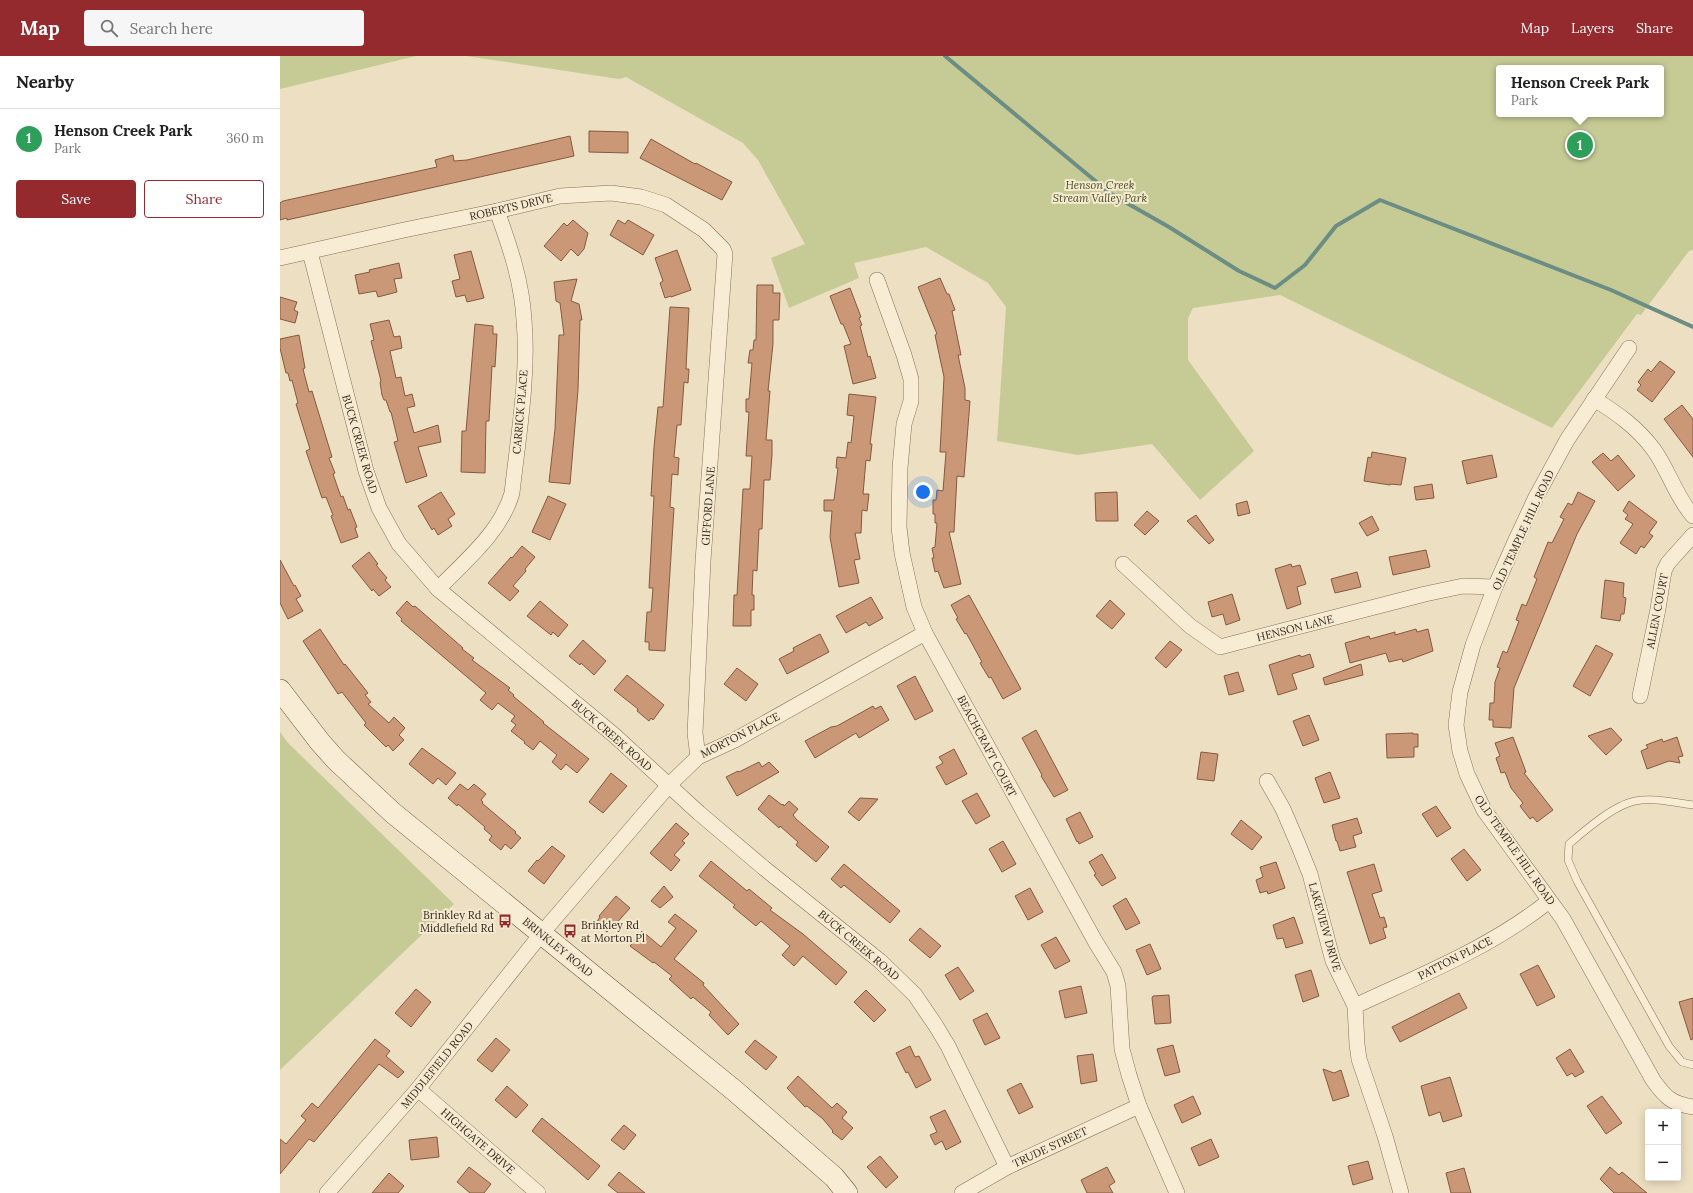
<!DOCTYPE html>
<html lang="en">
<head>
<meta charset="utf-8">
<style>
  body { margin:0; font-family:Lora,serif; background:#f6f6f6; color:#222 }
  .controls { position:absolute; right:12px; bottom:12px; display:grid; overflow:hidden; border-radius:4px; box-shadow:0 2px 10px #0003 }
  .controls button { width:36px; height:36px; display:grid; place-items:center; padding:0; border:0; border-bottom:1px solid #e0e0e0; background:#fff; color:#222; font:20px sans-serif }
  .you { position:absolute; left:643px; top:436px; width:14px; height:14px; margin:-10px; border:3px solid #fff; border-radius:50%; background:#1a73e8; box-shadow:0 0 0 6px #1a73e833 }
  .badge { display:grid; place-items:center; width:26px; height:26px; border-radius:50%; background:#942a2e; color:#fff; font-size:13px; font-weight:700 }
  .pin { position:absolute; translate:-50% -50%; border:2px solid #fff; box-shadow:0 1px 4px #0006 }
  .popup { position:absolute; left:1216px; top:9px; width:168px; height:52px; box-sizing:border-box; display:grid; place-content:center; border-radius:4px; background:#fff; filter:drop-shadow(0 1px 3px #0005); font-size:13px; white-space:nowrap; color:#767676 }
  .popup b { font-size:15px; color:#222 }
  .popup::after { content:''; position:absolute; left:50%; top:100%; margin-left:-8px; border:8px solid transparent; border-top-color:#fff }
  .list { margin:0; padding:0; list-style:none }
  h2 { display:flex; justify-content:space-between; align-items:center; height:52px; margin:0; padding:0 16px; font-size:17px }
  h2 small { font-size:13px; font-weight:400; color:#767676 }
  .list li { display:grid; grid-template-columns:26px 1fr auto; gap:12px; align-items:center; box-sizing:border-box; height:60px; padding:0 16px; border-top:1px solid #e0e0e0 }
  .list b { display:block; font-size:15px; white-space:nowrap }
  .list p { margin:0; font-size:13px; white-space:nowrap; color:#767676 }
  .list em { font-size:13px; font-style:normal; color:#767676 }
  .actions { display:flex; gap:8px; padding:12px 16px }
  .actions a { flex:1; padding:9px 0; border:1px solid #942a2e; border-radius:4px; text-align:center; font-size:14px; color:#942a2e }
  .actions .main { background:#942a2e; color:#fff }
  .icon { flex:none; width:22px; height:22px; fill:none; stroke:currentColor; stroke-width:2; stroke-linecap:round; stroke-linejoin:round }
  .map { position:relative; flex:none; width:1413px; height:1137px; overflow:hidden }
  header { display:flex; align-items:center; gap:24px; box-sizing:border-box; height:56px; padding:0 20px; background:#942a2e; color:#fff }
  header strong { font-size:19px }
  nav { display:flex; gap:22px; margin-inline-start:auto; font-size:14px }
  .search { width:280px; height:36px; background:#f6f6f6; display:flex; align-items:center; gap:10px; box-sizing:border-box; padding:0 14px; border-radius:4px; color:#767676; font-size:15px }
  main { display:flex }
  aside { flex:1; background:#fff }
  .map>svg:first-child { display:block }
  .green { fill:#c6cb95; fill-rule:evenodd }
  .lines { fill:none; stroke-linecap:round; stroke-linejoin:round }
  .stream { stroke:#6b8d84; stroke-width:4 }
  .building { fill:#cb9877; stroke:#85593f }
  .lane-casing { stroke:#867059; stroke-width:8 }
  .street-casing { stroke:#867059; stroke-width:16 }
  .secondary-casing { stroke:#68513c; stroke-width:22 }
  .lane { stroke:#f8ecd4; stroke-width:7 }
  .street { stroke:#f8ecd4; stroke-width:15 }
  .secondary { stroke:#f8ecd4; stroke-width:21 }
  .labels { text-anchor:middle; stroke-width:4; stroke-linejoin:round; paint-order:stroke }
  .park-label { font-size:11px; font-style:italic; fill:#485224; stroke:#f5e9d0 }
  .street-label { font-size:11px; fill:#36281d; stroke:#f5e9d0 }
  .poi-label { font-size:11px; fill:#36281d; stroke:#f5e9d0; text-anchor:end }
</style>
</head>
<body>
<header>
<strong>Map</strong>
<div class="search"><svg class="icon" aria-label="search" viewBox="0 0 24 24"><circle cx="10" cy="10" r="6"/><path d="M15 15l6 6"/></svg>Search here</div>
<nav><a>Map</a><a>Layers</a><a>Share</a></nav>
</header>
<main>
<aside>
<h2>Nearby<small></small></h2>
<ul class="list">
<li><span class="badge" style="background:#2e9e5b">1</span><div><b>Henson Creek Park</b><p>Park</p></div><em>360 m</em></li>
</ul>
<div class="actions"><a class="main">Save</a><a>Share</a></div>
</aside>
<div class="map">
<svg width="1413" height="1137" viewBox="0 0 1413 1137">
  <rect width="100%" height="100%" fill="#eddfc1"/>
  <g class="green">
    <path d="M0 0H136L0 33Z"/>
    <path d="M186 0H1413V194L1409 195 1361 259 1357 258 1272 372 1000 239 913 252 908 262V304L974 395 920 444 872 388 798 399 717 385 726 251 708 227 646 191 574 207 579 222 509 252 491 202 525 188 478 104 463 87 346 21 339 23ZM1219 12H1381V58H1219Z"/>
    <path d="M0 676 8 687 174 848 0 1014Z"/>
  </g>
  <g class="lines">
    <path class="stream" d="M665 0 831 138 889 171 959 215 995 232 1025 209 1056 170 1100 144 1331 234 1413 271"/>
  </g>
  <g class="building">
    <path d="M309 75 348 76V97L309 96Z"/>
    <path d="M290 80 294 100 7 164V162L0 164V147L3 145 157 111 155 104 173 99 174 105 187 104Z"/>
    <path d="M371 83 415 108 416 107 452 126 442 144 360 102Z"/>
    <path d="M293 164 308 177 304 193 298 200 291 193 281 205 264 190 284 167 287 170Z"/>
    <path d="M338 164 345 168 348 164 374 179 363 199 330 179Z"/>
    <path d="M397 194 411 234 391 241V240L385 242 380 227 383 225 375 202Z"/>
    <path d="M191 195 204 242 187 246 185 239 176 241 172 225 180 223 174 199Z"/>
    <path d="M119 207 122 222 114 223 117 236 98 241 96 235 79 238 75 219 90 216 89 214Z"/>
    <path d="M660 222 667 238H669L675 254 672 255 681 299H678L685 332V344L690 345 684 421 677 420 674 476H669L681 528 664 532 658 515 655 516 652 502H654L652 492 655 491 657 467H655V458H653V444H656L657 434 663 435 666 396H660L664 321 655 279 657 278 638 231Z"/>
    <path d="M297 223 291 245 299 248 302 264H300L298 334 290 428 269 426 275 373 279 279H284L280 247 276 245 274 226Z"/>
    <path d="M477 229H493V237H500L499 264H493V288L488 335H490L486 384H492V399L490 424H484L482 473H479L477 515 473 514 472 539H474V554H471V570H453L454 539H457L463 433H470L472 400H466L469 356H466V343H469L472 307H468L470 294H473L474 284H476Z"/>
    <path d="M570 232 581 261 579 262 582 269 580 270 588 301 590 300 596 322 573 328 564 290 571 288 563 268H561L550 240Z"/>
    <path d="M0 241 17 246 14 254 18 256 15 267 0 263Z"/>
    <path d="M390 251 409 252 406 313H409L408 327 404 326 401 369H397L394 401 399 402 398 419 392 418 390 451 394 452 385 595 369 594V586H365L367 556H371L373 532H369L374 440H371L374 391 378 351H383Z"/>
    <path d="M109 264 114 281 120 280 122 292 110 295 116 322 121 321 125 340 132 338 135 350 127 352 134 377 158 369 161 386 138 391 147 420 126 427 114 386 118 385 111 356H110L106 344H104L102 339 100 326 101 325 91 285 94 284 90 268Z"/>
    <path d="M195 268 213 270V278H217L215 311 212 310 209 365H206L205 417 181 416 182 375H186Z"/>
    <path d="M19 279 25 312 23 313 29 336 32 335 52 401 49 402 55 417 53 418 61 441 63 440 68 454 70 453 77 471 75 472 78 481 61 487 51 460 53 459 46 441 42 442 26 395 30 393 16 348 18 347 12 324 10 325 8 317H6L0 292V283Z"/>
    <path d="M1380 305 1395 316 1372 346 1357 334 1361 329 1358 326 1368 313 1371 316Z"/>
    <path d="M569 338 596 341 590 388H592L590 405 586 404 583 438H589L587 455 582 454 581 477H575L580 503 574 504 579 527 559 531 550 481 552 455H544V444H554L558 412H556L557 401 566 402 568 386 571 387 574 360 567 359Z"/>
    <path d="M1402 349 1413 363V401L1384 363Z"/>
    <path d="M1092 396 1126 402 1121 429 1110 428V429L1084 425 1088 401 1091 402Z"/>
    <path d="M1323 397 1331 405 1338 399 1355 420 1338 435 1312 406Z"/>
    <path d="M1212 399 1217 421 1187 428 1182 405Z"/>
    <path d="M1152 428 1154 442 1136 444 1134 431Z"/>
    <path d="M161 436 175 458 168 463 172 470 158 479 154 472 152 474 138 450Z"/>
    <path d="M837 436 838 465H816L815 437Z"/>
    <path d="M1298 436 1315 445 1297 478 1234 632 1231 672 1213 671V664H1209L1210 647H1214L1215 626 1220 612 1217 611 1223 595 1227 597 1239 565 1236 564 1242 548 1246 550 1257 523 1254 521 1268 486 1272 487 1284 463 1280 461 1288 447 1292 449Z"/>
    <path d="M268 440 286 448 270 484 252 476Z"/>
    <path d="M967 445 970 457 958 460 956 448Z"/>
    <path d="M1349 445 1377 466 1369 477 1373 480 1364 492 1361 490 1356 498 1340 487 1353 468 1345 463 1348 459 1343 455Z"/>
    <path d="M867 455 879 465 865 479 854 469Z"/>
    <path d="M916 459 934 484 929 488 907 465Z"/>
    <path d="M1092 460 1099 474 1087 480 1079 467Z"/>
    <path d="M242 490 255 501 245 513 246 515 233 530 239 535 230 545 208 527 231 501 232 502Z"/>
    <path d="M1146 494 1150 511 1113 519 1109 501Z"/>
    <path d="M89 496 98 508 96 509 107 522 105 524 111 531 99 540 93 533 92 535 72 510Z"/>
    <path d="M0 504 14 530 15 529 21 540 16 543 23 555 8 563 0 547Z"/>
    <path d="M1011 508 1012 511 1020 509 1026 528 1017 531 1021 548 1007 553 995 513Z"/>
    <path d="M1077 516 1081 531 1055 537 1051 523Z"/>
    <path d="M1325 524 1344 527 1343 541 1346 542 1344 558H1341L1340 565 1321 562Z"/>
    <path d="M952 538 960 564 946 569 943 558 932 561 928 546Z"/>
    <path d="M689 539 741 633 723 643 711 621 709 622 700 607 702 606 689 582 686 577 685 578 676 563 678 562 671 549Z"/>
    <path d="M591 541 603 562 589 570 586 566 566 577 556 560Z"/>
    <path d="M830 544 845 558 832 573 816 560Z"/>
    <path d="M127 545 133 551 135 550 183 592 182 593 194 602 192 604 230 632 228 634 234 639 233 640 264 666 263 667 309 703 297 717 286 708 281 714 272 706 277 699 260 685 253 694 244 687 245 686 231 675 236 669 231 665 235 660 218 647 212 654 200 644 206 637 121 565 122 563 116 557Z"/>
    <path d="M260 545 288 569 278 581 273 576 271 579 247 560Z"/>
    <path d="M40 573 64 609 65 608 88 637 85 639 91 646 88 648 109 667 114 661 125 672 119 679 124 684 113 695 108 689 106 691 84 669 86 667 62 636 58 638 23 585Z"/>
    <path d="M1136 573 1137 576 1148 573 1153 595 1123 606 1122 603 1109 606 1106 597 1070 607 1065 587 1089 580 1090 583 1115 576V579Z"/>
    <path d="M540 578 549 596 507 618 499 603 514 595 513 592Z"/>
    <path d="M303 584 326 605 314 619 301 607 300 609 289 600Z"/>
    <path d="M890 585 902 594 886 612 875 602Z"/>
    <path d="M1316 589 1333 598 1310 640 1293 630Z"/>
    <path d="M1030 598 1034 611 1012 618 1017 633 998 639 989 609 1020 599 1021 601Z"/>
    <path d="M1081 608 1083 619 1045 629 1043 622Z"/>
    <path d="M457 612 478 628 466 645 444 628Z"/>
    <path d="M958 616 964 635 949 639 944 620Z"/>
    <path d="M347 619 384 649 373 664 371 662 369 665 357 655 358 653 334 634Z"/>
    <path d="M635 620 653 655 635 664 617 630Z"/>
    <path d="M593 650 595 653 601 650 609 664 579 682 576 677 535 702 525 685 551 671 557 670Z"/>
    <path d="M1029 659 1039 684 1023 690 1013 665Z"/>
    <path d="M1331 672 1342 684 1326 699 1308 680Z"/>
    <path d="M756 674 788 734 774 741 761 720 762 719 742 682Z"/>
    <path d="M1133 677V678H1138V691H1134V701L1107 702 1106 678Z"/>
    <path d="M1233 681 1246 716 1244 717 1273 754 1257 766 1253 761 1250 763 1240 750 1243 747 1231 732 1225 716 1221 717 1216 702 1220 700 1215 687Z"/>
    <path d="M1397 681 1403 700 1398 701 1400 707 1389 705 1367 713 1361 695 1368 692 1366 689 1382 683 1383 686Z"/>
    <path d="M142 692 176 717 166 729 158 722 153 728 129 708Z"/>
    <path d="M674 693 687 718 666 729 656 711 663 707 659 701Z"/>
    <path d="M921 696 938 698 934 725 917 723Z"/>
    <path d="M479 706 482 711 489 706 499 716 457 740 446 721 458 715 459 716Z"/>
    <path d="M1050 716 1060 742 1044 747 1035 722Z"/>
    <path d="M331 717 347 730 323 757 309 746Z"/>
    <path d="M180 728 188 734 194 728 206 738 201 744 203 746 202 747 236 776 235 777 241 782 231 793 225 788 221 794 209 784 212 780 204 773 205 771 178 748 177 750 168 742Z"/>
    <path d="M697 737 710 760 696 768 682 745Z"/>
    <path d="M489 739 502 749 503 748 504 750 509 745 518 753 513 759 516 763 549 791 536 806 516 789 518 786 500 770 499 772 478 753Z"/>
    <path d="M580 742 598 743 579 765 568 756Z"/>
    <path d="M1156 750 1171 772 1157 781 1142 758Z"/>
    <path d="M800 756 813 781 799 788 798 785 797 786 786 763Z"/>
    <path d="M1077 762 1082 777 1073 780 1076 791 1060 795 1057 785H1056L1052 769Z"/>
    <path d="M961 764 982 781 972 794 951 778Z"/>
    <path d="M396 767 409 778 402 785 405 787 394 799 400 804 391 815 370 797Z"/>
    <path d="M723 785 736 808 722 816 709 793Z"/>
    <path d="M272 790 285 800 264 828 248 815 257 804 258 805Z"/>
    <path d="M1184 793 1201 814 1187 825 1171 803Z"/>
    <path d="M822 798 836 822 822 830 814 819 816 818 809 806Z"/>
    <path d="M431 805 467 835 469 833 492 852 490 854 523 878 567 916 556 929 523 900 514 910 502 899 510 890 481 865 476 870 453 851 455 849 419 820Z"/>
    <path d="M996 806 1005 832 988 838 987 835 980 837 976 824 983 821 980 811Z"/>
    <path d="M564 808 620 855 610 867 564 829 561 832 551 823Z"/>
    <path d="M1094 808 1102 835 1092 838 1100 862 1104 861 1107 871 1103 872 1106 882 1090 888 1067 816Z"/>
    <path d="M384 830 393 841 380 852 371 845Z"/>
    <path d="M750 832 763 856 748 864 735 840Z"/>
    <path d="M336 840 350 852 333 871 332 870 327 876 316 867 320 861 319 860Z"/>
    <path d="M846 842 860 867 846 874 833 850Z"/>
    <path d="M395 858 417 875 394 903 424 927 423 929 459 968 448 979 429 959 431 956 413 941 411 943 389 923 392 920 374 906 373 907 350 890 362 875 381 891 396 872 388 866Z"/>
    <path d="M1014 861 1023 887 1006 892 1003 882 997 883 993 869Z"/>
    <path d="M640 872 661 890 650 902 629 884Z"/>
    <path d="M776 881 790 905 775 913 761 889Z"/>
    <path d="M870 888 881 913 867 919 856 894Z"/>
    <path d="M1258 909 1275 941 1257 950 1240 918Z"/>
    <path d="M678 911 694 935 680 944 665 919Z"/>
    <path d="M1031 914 1039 940 1023 946 1015 919Z"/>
    <path d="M801 930 807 957 785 962 779 935Z"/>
    <path d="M136 933 151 946 131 971 115 957Z"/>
    <path d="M586 934 606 954 594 966 574 946Z"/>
    <path d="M1179 937 1187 952 1120 986 1112 971Z"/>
    <path d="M889 939 891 967 875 968 872 942 873 940Z"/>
    <path d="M1413 942V983L1411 984 1399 946Z"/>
    <path d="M707 957 720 982 705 989 693 964Z"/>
    <path d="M216 982 230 994 212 1016 197 1004Z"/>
    <path d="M95 983 110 995 106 1000 124 1016 118 1022 99 1008 34 1086 29 1083 0 1118V1083L6 1088 26 1064 21 1060 32 1047 38 1052Z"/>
    <path d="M475 984 497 1001 486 1014 465 996Z"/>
    <path d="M893 989 900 1016 885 1020 877 993Z"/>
    <path d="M630 990 635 1001 639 1000 651 1024 636 1032 628 1016 626 1017 616 997Z"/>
    <path d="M1290 993 1304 1016 1295 1021 1292 1017 1287 1020 1276 1002Z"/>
    <path d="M813 998 817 1025 801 1028 797 1000Z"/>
    <path d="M1043 1013 1054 1017 1061 1014 1069 1040 1053 1045Z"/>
    <path d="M518 1020 552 1052 557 1047 567 1056 562 1062 573 1072 562 1084 552 1076 553 1075 543 1063 527 1050 525 1051 507 1032Z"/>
    <path d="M1170 1021 1182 1060 1163 1066 1160 1056 1149 1060 1141 1030Z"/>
    <path d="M741 1027 753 1051 739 1058 727 1034Z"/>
    <path d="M227 1030 248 1049 236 1062 215 1044Z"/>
    <path d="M913 1040 921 1058 902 1067 894 1049Z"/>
    <path d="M1322 1040 1342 1067 1326 1078 1307 1050Z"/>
    <path d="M665 1054 681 1086 666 1094 662 1085 655 1089 650 1079 657 1076 650 1061Z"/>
    <path d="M262 1062 320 1110 308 1124 252 1075Z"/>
    <path d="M344 1069 356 1079 344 1094 331 1084Z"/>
    <path d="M157 1081 159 1101 131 1104 129 1084Z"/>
    <path d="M931 1083 939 1101 919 1110 911 1092Z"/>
    <path d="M600 1100 618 1121 606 1132 587 1111Z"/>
    <path d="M1088 1105 1093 1123 1073 1129 1068 1110Z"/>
    <path d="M189 1111 211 1128 204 1137H190L177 1126Z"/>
    <path d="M827 1111 835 1126 829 1130 833 1137H807L801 1124Z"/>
    <path d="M1330 1111 1339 1119 1342 1116 1367 1137H1334L1320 1123Z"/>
    <path d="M1184 1112 1191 1137H1171L1166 1117Z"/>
    <path d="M339 1116 365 1137H338L328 1129Z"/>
    <path d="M109 1117 124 1130 118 1137H92Z"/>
  </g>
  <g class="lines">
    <g class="lane-casing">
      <path id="lane" d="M1413 749C1395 747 1374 741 1355 745 1334 749 1305 774 1289 788L1288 804 1297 825 1389 990 1402 1006 1413 1009"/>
    </g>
    <g class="street-casing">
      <g id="street">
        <path d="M30 196 86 415 99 452 119 488 158 533 334 679 419 757 484 812 600 905 635 939 656 970 668 990 727 1111"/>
        <path d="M0 202 124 174 217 155 280 140 331 137 361 141 386 149 424 174 443 193 445 198 423 505 415 677 418 701"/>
        <path d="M597 224 624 299 631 323V345L624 368 620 412 619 471 622 497 634 551 645 577 815 885 834 916 838 930 842 993 849 1019 859 1050 897 1137"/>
        <path d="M1349 292 1287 384 1256 441 1235 486 1215 531 1193 589 1180 636 1176 669 1180 695 1187 718 1204 754 1283 863 1373 1024C1385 1041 1392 1048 1413 1051"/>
        <path d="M1314 343C1337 357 1358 372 1374 394 1389 415 1396 441 1413 460"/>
        <path d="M843 508 910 570 940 591 1145 538 1183 530 1215 531"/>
        <path d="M158 533C185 505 221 476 232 437 238 382 249 319 244 264 242 226 230 191 217 155"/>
        <path d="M1360 640 1378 553 1384 515 1388 507 1413 479"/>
        <path d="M987 725 1003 753 1018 788 1030 818 1053 905 1075 950 1077 988 1079 1003 1105 1080 1121 1137"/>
        <path d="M1075 950C1141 919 1212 891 1269 845"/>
        <path d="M138 1033 258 1137"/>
        <path d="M47 1137 138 1033 262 877 389 729 418 701 455 684 645 577"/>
        <path d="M682 1137 727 1111 859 1050"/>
      </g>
    </g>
    <g class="secondary-casing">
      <path id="secondary" d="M0 634 40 686 56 704 113 757 455 1035 554 1121 567 1137"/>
    </g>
    <use href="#lane" class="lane"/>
    <use href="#street" class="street"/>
    <use href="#secondary" class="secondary"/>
  </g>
  <defs>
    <g id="bus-bare" transform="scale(1.08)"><path d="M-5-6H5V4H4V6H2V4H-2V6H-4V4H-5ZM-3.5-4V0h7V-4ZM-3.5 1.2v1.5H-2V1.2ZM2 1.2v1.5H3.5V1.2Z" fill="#942a2e" stroke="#f5e9d0" stroke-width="2.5" paint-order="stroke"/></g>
  </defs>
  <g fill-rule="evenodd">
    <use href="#bus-bare" x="225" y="865"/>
    <use href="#bus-bare" x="290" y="875"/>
  </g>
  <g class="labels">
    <g class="park-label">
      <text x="820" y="133">Henson Creek<tspan x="820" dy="13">Stream Valley Park</tspan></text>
    </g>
    <g class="street-label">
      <text transform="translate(231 151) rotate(-13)" y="4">ROBERTS DRIVE</text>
      <text transform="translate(240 356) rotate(-85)" y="4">CARRICK PLACE</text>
      <text transform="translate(80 388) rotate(74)" y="4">BUCK CREEK ROAD</text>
      <text transform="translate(428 450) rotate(-86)" y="4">GIFFORD LANE</text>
      <text transform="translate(1243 474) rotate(-65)" y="4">OLD TEMPLE HILL ROAD</text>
      <text transform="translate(1377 555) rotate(-79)" y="4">ALLEN COURT</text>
      <text transform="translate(1015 572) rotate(-14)" y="4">HENSON LANE</text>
      <text transform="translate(332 679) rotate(41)" y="4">BUCK CREEK ROAD</text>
      <text transform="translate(460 679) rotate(-27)" y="4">MORTON PLACE</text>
      <text transform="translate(707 690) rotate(62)" y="4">BEACHCRAFT COURT</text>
      <text transform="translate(1235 794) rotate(55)" y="4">OLD TEMPLE HILL ROAD</text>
      <text transform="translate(1045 871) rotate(74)" y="4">LAKEVIEW DRIVE</text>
      <text transform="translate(579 889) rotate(40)" y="4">BUCK CREEK ROAD</text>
      <text transform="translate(278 891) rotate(39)" y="4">BRINKLEY ROAD</text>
      <text transform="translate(1175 902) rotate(-27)" y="4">PATTON PLACE</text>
      <text transform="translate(157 1009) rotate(-51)" y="4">MIDDLEFIELD ROAD</text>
      <text transform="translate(198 1085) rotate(41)" y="4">HIGHGATE DRIVE</text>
      <text transform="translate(770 1091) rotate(-25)" y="4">TRUDE STREET</text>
    </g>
    <g class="poi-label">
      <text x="214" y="863">Brinkley Rd at<tspan x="214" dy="13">Middlefield Rd</tspan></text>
      <text x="301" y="873" text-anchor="start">Brinkley Rd<tspan x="301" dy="13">at Morton Pl</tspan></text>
    </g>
  </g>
</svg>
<div class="controls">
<button>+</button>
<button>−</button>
</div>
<div class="you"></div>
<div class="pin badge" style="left:1300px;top:89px;background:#2e9e5b">1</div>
<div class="popup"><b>Henson Creek Park</b>Park</div>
</div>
</main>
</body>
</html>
